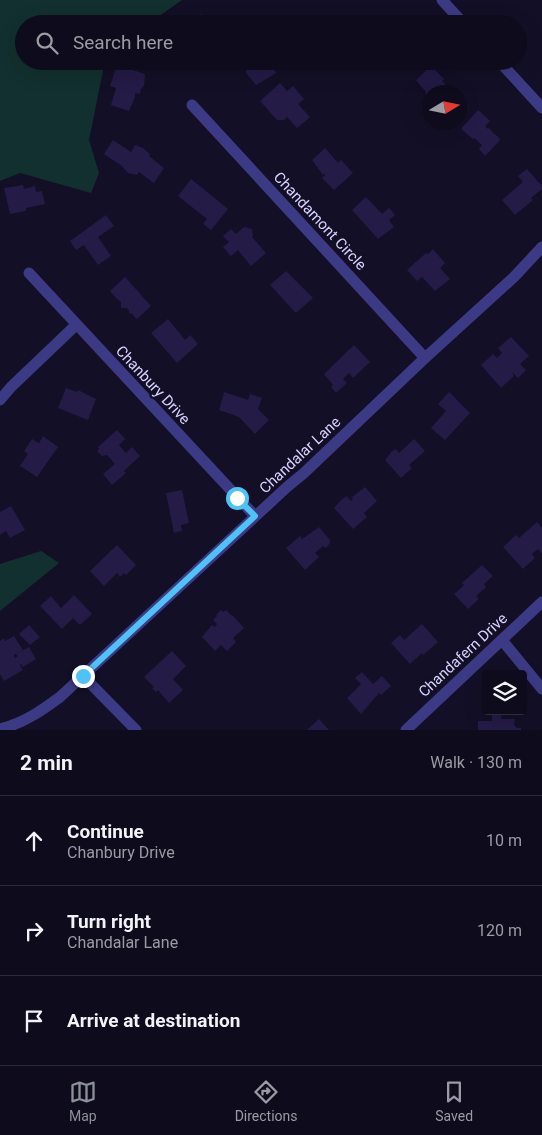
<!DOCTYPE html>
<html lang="en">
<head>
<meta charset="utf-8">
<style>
  body { margin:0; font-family:Roboto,sans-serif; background:#1c1929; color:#f1f3f6 }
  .controls { position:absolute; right:15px; bottom:15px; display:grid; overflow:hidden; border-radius:5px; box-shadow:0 5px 20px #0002 }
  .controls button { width:45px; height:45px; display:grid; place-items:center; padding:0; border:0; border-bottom:1px solid #2e2b3b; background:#0e0b1c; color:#f1f3f6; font:25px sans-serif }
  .compass { position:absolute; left:422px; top:85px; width:45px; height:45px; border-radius:50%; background:#0e0b1c; box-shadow:0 5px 20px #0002; rotate:80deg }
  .stop { position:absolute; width:15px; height:15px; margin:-11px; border:4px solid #4fc3f7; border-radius:50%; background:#fff }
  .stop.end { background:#4fc3f7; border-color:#fff; box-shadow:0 1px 5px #0008 }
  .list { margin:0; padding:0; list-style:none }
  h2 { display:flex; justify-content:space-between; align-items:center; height:65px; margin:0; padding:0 20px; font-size:21px }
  h2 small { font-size:16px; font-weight:400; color:#9b9ba3 }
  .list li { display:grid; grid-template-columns:32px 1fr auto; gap:15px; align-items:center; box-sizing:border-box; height:90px; padding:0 20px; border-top:1px solid #2e2b3b }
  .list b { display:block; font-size:19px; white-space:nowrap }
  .list p { margin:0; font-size:16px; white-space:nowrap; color:#9b9ba3 }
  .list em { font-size:16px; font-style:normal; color:#9b9ba3 }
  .icon { flex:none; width:28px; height:28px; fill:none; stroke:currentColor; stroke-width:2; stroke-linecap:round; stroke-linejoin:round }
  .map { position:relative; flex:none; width:542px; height:730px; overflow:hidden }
  .search { position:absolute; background:#0e0b1c; box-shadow:0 5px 20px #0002; left:15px; right:15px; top:15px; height:55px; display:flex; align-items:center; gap:12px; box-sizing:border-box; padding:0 18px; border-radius:28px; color:#9b9ba3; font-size:19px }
  .sheet { height:335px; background:#0e0b1c }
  nav { display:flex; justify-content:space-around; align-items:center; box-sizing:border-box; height:70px; border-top:1px solid #2e2b3b; background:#0e0b1c; font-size:14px; color:#9b9ba3 }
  nav a { display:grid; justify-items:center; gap:2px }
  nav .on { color:#8c9099 }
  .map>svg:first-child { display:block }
  .green { fill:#12302f }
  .building { fill:#241b47 }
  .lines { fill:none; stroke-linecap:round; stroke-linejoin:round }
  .minor { stroke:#3d3a85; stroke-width:11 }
  .route { stroke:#4fc3f7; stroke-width:6 }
  .labels { text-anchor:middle; stroke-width:5; stroke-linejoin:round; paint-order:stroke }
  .street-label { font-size:15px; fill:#d9d4ff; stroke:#130f26 }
</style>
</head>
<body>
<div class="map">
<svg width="542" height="730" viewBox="0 0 542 730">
  <rect width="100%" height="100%" fill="#130f26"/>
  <g class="green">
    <path d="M0 0H182L148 24H24V61H105L89 140 99 173 91 193 20 173 0 181Z"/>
    <path d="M41 551 59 563 0 611V564Z"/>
  </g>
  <g class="building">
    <path d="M202 14 205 24H181L180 21Z"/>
    <path d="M391 15 399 24H382Z"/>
    <path d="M233 61H264L267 65 270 63 276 73 256 85 246 73V68L242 70Z"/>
    <path d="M117 65 145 74 144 86 141 89 140 94 135 93V97L129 111 111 105 116 88 110 86Z"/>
    <path d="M431 66 444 79 442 81 452 92H430V98L425 93 426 92 416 80Z"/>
    <path d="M280 83 287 91 293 86 304 99 298 104 310 117 297 128 287 117 284 120H277L260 101Z"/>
    <path d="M478 110 490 121 485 126 488 129 489 128 495 135V134L499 138 500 140 485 156 479 149 482 145 474 138 473 139 461 129Z"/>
    <path d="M113 140 131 152 135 145 143 148 150 154 149 156 164 168 154 183 139 172 137 175 128 173 122 166 104 154Z"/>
    <path d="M325 148 338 163 341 160 353 173 334 190 322 178 325 175 324 173 323 175 312 160Z"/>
    <path d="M527 169 542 186V189L531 198 533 200 515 215 502 200 523 182 518 176Z"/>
    <path d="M191 179 228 209 211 230 203 224 207 219 178 196Z"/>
    <path d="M23 185 24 189 35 186 36 192 42 191 45 204 26 208V211L10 214 4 188Z"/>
    <path d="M366 197 382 214 389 208 395 215 389 220 394 227 378 239 352 210Z"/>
    <path d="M106 215 114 226 98 237 111 256 98 265 84 245 76 250 70 241Z"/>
    <path d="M244 227 252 229 253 236 252 237 266 253 251 266 238 250 231 256 223 247 229 242 223 236 231 229 236 234Z"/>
    <path d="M433 249 445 263 440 268 450 279 435 291 422 277 417 281 407 270 426 253 428 254Z"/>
    <path d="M286 271 313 298 297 312H295L270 285Z"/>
    <path d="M125 277 151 306 137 319 131 313 129 314V311L127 308H121V302L116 298 110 291Z"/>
    <path d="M168 319 185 340 190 335 198 344 177 363 151 333Z"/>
    <path d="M511 337 529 356 520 364 526 370 518 378 512 372 514 376 501 388 481 365 493 354 497 358 502 353 498 348Z"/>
    <path d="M354 345 370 362 353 378 349 373 343 379 347 383 336 393 331 387 333 385 324 374Z"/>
    <path d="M66 388 77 392 78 390 96 399 88 420 58 408Z"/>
    <path d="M224 392 248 400 250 394 262 398 258 409 269 420 255 434 239 417 219 410Z"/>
    <path d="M449 392 470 413 445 440 431 428 446 411 438 404Z"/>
    <path d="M117 430 125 439 119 445 126 453 132 447 140 456 124 471 126 473 112 485 103 474 115 464 107 455 102 456 97 451 99 449 98 447Z"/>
    <path d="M43 436 58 447 37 477 20 466 28 454 24 451 32 439 39 443Z"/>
    <path d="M414 439 425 451 409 465 412 468 401 478 385 460 392 451 396 449 399 453Z"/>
    <path d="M365 487 377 501 364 513 367 517 353 529 334 508 343 498V499L346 496 351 501 353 499 351 498Z"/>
    <path d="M182 490 189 523 181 525 182 531 174 533 166 493Z"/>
    <path d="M11 506 25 530 10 538 6 531 0 535V512Z"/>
    <path d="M537 522 542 528V554L538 549 532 554 535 558 523 569 503 547 516 535 519 538Z"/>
    <path d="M319 527 330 540V543L326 548 323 546 315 553 319 557 305 570 286 548 300 536 302 539Z"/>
    <path d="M117 545 136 565 126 575 124 573 120 577 117 573 104 586 90 571Z"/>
    <path d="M482 565 493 576 484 584 486 587 476 596 479 599 468 609 454 594 464 585 462 583Z"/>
    <path d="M74 595 92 614 80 625 73 618 62 629 40 606 51 596 61 608Z"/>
    <path d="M221 610 223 612 226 610 231 615H232L244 628 233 638 236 642 227 651 221 645 215 651 202 637 212 625 215 627 217 624 213 620 217 616 216 615Z"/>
    <path d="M422 624 438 642 423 655 422 653 410 664 391 643 400 635 404 640Z"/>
    <path d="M29 625 40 637 30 645 19 634Z"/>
    <path d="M14 636 23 650 14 655 15 658 18 656 16 654 29 647 36 659 23 667 21 664 20 665 23 670 4 681 0 674V641L4 638 5 641Z"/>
    <path d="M172 651 186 666 173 679 183 690 169 703 158 690 156 692 152 688 154 687 144 677Z"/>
    <path d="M362 672 373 684 382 676 391 686 381 695 379 693 361 714 347 698 361 684 355 678Z"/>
    <path d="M492 711 502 712 501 719H515L514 726H516V728H521V730H478V721H492Z"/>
    <path d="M319 719 329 730H307Z"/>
  </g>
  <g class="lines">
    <g class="minor">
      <path d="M442 0 464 24"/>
      <path d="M499 61 542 108"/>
      <path d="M192 105 425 358"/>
      <path d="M29 273 255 516"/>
      <path d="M0 400 11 387 76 325"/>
      <path d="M502 640 542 689"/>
      <path d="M83 676 136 730"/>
      <path d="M0 729C24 723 41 711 60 697L287 487 304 473 425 358 514 277 542 247"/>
      <path d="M406 730 542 602"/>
    </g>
  </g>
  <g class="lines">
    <path class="route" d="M83 676 255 516 237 498"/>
  </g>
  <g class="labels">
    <g class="street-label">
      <text transform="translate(320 221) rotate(47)" y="5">Chandamont Circle</text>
      <text transform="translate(153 385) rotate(47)" y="5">Chanbury Drive</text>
      <text transform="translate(300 455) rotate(-43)" y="5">Chandalar Lane</text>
      <text transform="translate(463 655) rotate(-43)" y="5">Chandafern Drive</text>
    </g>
  </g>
</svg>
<div class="controls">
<button><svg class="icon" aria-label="layers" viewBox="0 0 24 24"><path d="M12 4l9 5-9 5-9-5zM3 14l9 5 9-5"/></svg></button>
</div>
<svg class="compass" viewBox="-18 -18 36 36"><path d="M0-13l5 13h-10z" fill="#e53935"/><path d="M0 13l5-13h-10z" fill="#9b9ba3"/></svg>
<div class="stop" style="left:237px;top:498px"></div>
<div class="stop end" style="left:83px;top:676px"></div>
<div class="search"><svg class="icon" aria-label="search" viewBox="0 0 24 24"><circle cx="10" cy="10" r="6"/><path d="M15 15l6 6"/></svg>Search here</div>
</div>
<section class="sheet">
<h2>2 min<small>Walk · 130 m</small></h2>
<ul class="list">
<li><svg class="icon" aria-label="ahead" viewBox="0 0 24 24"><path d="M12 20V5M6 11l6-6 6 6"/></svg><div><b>Continue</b><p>Chanbury Drive</p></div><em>10 m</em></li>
<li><svg class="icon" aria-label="right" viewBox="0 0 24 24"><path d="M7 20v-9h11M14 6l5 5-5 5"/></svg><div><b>Turn right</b><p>Chandalar Lane</p></div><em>120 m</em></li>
<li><svg class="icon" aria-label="arrive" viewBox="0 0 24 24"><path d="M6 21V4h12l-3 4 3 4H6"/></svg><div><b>Arrive at destination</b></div></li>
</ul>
</section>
<nav>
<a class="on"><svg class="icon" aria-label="map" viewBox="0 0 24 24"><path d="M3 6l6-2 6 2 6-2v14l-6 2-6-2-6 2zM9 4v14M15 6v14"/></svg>Map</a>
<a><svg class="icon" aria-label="directions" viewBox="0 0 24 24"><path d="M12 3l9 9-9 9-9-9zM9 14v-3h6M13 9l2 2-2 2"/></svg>Directions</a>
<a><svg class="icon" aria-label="saved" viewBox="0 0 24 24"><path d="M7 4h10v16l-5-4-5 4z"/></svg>Saved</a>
</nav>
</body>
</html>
